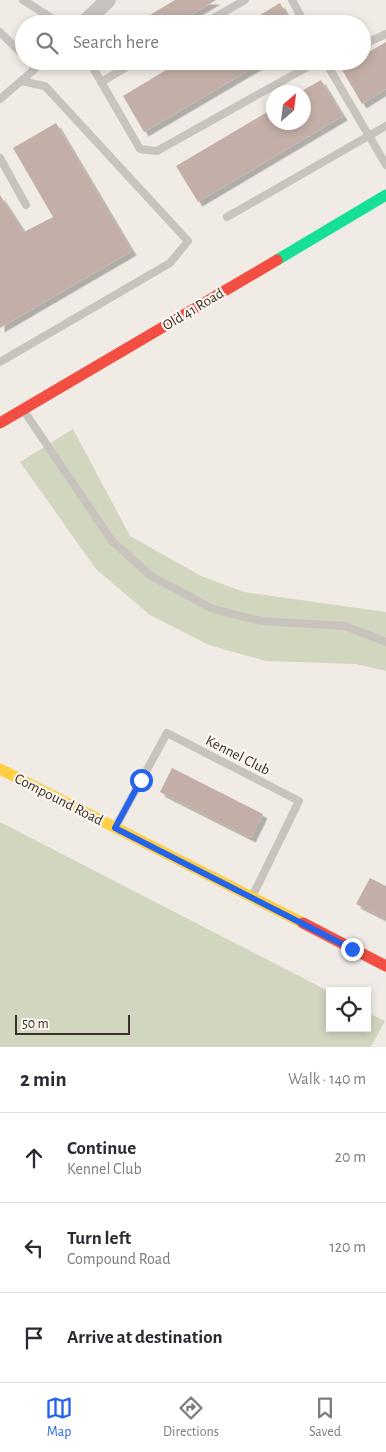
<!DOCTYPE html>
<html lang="en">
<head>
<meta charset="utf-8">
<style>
  body { margin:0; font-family:"Alegreya Sans",sans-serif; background:#f7f7f7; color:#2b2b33 }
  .controls { position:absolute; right:15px; bottom:15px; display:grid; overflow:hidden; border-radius:0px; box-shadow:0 2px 8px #0003 }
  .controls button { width:45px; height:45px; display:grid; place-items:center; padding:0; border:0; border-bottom:1px solid #e1e1e2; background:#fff; color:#2b2b33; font:25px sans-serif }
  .compass { position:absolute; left:266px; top:85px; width:45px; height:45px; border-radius:50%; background:#fff; box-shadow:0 2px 8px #0003; rotate:28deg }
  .scale { position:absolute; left:15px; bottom:12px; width:115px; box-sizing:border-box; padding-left:5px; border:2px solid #3b302b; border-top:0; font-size:14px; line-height:18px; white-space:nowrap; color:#3b302b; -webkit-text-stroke:4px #fbf5ee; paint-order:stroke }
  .stop { position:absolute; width:15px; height:15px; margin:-11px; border:4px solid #2563eb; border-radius:50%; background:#fff }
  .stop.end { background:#2563eb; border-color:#fff; box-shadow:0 1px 5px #0008 }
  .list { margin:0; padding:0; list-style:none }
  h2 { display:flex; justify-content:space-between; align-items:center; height:65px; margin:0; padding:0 20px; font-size:21px }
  h2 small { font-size:16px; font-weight:400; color:#7c7c81 }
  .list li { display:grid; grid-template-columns:32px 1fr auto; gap:15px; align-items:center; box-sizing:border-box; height:90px; padding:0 20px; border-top:1px solid #e1e1e2 }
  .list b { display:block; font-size:19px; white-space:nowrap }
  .list p { margin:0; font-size:16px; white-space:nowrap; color:#7c7c81 }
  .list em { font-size:16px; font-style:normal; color:#7c7c81 }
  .icon { flex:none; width:28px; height:28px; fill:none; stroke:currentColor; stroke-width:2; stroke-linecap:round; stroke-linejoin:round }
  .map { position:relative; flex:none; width:386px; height:1047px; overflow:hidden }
  .search { position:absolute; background:#fff; box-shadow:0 2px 8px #0003; left:15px; right:15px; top:15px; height:55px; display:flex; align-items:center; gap:12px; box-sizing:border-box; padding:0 18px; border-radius:28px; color:#7c7c81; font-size:19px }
  .sheet { height:335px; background:#fff }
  nav { display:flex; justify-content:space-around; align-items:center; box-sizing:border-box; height:70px; border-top:1px solid #e1e1e2; background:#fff; font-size:14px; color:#7c7c81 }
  nav a { display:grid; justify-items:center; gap:2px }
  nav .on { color:#2563eb }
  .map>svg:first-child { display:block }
  .green { fill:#d1d6bf }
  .building { fill:#c3afa7; filter:url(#shadow) }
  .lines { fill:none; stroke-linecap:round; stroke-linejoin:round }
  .lane { stroke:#c9c3be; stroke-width:8 }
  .street { stroke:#c9c3be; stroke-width:16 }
  .fast { stroke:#16e098; stroke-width:11 }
  .slow { stroke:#ffcf43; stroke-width:11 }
  .jam { stroke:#f24e42; stroke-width:11 }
  .route { stroke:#2563eb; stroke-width:6 }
  .labels { text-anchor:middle; stroke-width:4.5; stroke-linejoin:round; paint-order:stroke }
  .street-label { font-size:15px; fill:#3b302b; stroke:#fbf5ee }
</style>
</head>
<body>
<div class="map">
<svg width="386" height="1047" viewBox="0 0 386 1047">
  <defs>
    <filter id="shadow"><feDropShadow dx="4.5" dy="4.5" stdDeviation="0" flood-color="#0004"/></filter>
  </defs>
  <rect width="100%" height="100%" fill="#f0ebe5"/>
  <g class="green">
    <path d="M73 429 130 536 201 576 244 592 386 612V671L356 664 266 661 209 645 150 615 96 569 20 462Z"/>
    <path d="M0 822 330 992V1028H367V1012L385 1021 371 1047H0Z"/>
  </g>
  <g class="building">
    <path d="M175 0H216L176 24H135Z"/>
    <path d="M280 3 292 24H245Z"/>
    <path d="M386 42V89L362 104 341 68 353 61H362V56Z"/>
    <path d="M181 61H265L144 132 123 96Z"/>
    <path d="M321 80 343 116 198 202 176 166 274 108V122H304V92H300Z"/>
    <path d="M56 123 132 251 0 328V195L24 232 53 217 13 148Z"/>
    <path d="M172 768 263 814 251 838 160 792Z"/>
    <path d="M370 878 386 886V919L356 904Z"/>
  </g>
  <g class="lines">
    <g class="lane">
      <path d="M23 0 61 24"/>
      <path d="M292 0 305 24"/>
      <path d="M203 24 245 0"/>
      <path d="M0 32 24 56"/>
      <path d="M362 45 386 34"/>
      <path d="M89 61 140 149 157 151 318 61"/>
      <path d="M325 61 386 165"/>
      <path d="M21 81 36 68 29 61"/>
      <path d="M101 82 137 61"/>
      <path d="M0 99 21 81 45 86 188 241 170 263 0 362"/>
      <path d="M0 158 26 205"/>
      <path d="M227 217 386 126"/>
      <path d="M24 411 112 541 151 576 213 609 261 621 345 626 386 642"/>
      <path d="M116 826 167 733 299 801 253 895"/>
    </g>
    <path class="street" d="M83 24 108 0"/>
    <path class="fast" d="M277 260 386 195"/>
    <path class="slow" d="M0 769 303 923"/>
    <g class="jam">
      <path d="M0 423 277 260"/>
      <path d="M303 923 386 966"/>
    </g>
  </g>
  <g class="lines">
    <path class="route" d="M141 780 115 828 352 949"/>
  </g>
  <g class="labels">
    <g class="street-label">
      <text transform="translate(193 309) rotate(-31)" y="5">Old 41 Road</text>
      <text transform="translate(238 755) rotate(27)" y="5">Kennel Club</text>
      <text transform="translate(59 799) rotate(27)" y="5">Compound Road</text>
    </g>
  </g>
</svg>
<div class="controls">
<button><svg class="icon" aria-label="locate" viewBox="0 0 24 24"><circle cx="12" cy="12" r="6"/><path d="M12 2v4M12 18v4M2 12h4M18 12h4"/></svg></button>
</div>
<svg class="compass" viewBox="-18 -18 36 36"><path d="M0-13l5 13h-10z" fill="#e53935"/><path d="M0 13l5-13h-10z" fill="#7c7c81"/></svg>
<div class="scale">50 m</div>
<div class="stop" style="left:141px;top:780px"></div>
<div class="stop end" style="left:352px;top:949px"></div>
<div class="search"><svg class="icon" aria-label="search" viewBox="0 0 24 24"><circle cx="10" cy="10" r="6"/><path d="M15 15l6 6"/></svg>Search here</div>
</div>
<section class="sheet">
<h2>2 min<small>Walk · 140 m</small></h2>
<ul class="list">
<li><svg class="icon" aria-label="ahead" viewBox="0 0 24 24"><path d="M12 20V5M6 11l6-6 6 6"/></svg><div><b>Continue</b><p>Kennel Club</p></div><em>20 m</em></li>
<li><svg class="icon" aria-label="left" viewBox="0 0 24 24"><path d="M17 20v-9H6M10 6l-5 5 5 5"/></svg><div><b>Turn left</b><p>Compound Road</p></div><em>120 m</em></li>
<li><svg class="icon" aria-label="arrive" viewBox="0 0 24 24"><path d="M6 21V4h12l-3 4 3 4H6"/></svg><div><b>Arrive at destination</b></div></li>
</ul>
</section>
<nav>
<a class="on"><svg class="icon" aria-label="map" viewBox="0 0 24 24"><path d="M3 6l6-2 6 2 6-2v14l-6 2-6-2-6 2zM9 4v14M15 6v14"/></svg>Map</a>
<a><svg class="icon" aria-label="directions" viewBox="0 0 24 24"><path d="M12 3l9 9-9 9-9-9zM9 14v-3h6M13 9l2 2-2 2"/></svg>Directions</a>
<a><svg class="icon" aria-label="saved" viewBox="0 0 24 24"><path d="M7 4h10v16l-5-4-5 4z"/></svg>Saved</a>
</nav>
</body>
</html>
